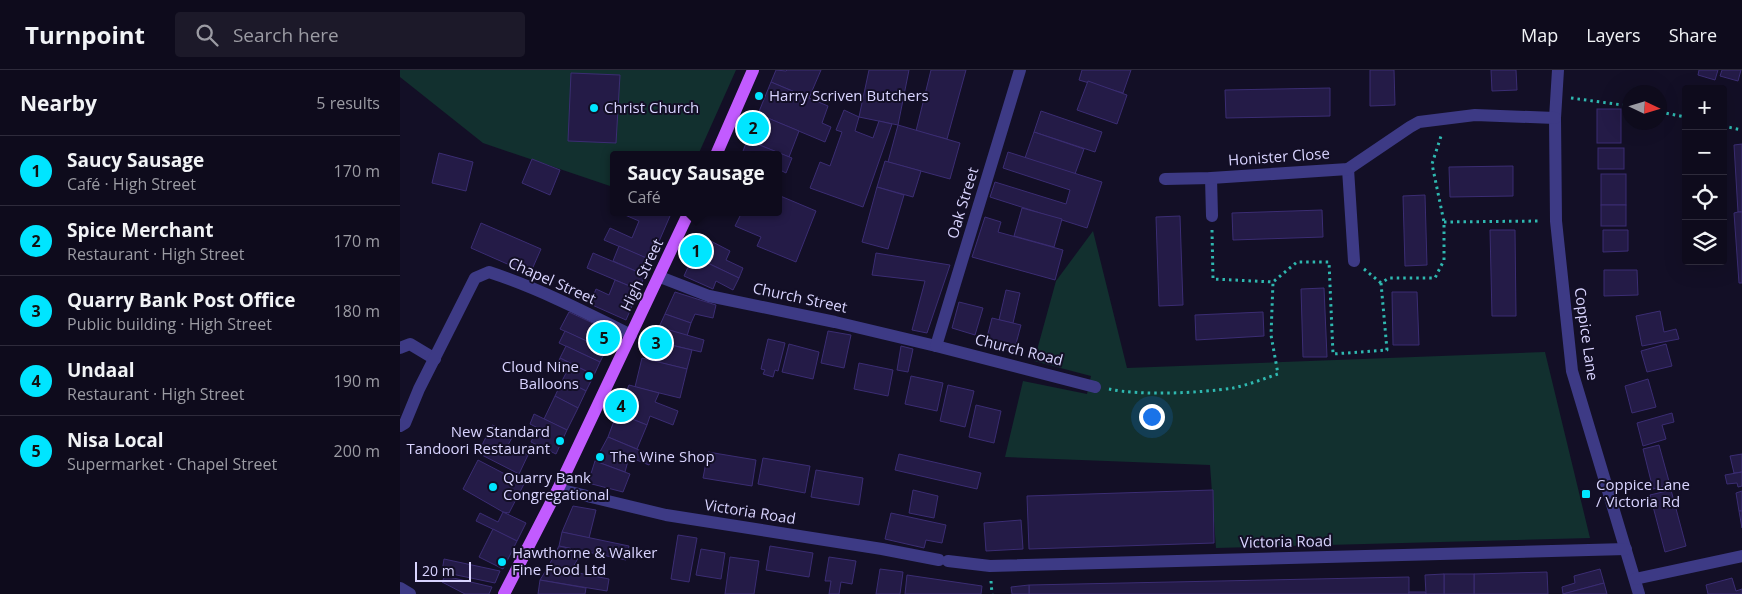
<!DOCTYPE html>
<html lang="en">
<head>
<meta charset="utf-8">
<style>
  body { margin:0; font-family:"Open Sans",sans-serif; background:#1c1929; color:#f1f3f6 }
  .controls { position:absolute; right:15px; top:15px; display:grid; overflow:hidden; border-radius:5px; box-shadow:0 5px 20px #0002 }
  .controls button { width:45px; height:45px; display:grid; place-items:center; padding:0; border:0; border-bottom:1px solid #2e2b3b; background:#0e0b1c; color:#f1f3f6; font:25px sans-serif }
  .compass { position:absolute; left:1222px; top:15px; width:45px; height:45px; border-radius:50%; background:#0e0b1c; box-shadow:0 5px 20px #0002; rotate:94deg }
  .scale { position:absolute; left:15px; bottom:12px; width:56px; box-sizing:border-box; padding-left:5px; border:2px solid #d9d4ff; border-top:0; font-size:14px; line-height:18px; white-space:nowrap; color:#d9d4ff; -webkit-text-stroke:4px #130f26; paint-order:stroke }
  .you { position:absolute; left:751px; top:346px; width:18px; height:18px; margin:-12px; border:4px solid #fff; border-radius:50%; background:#1a73e8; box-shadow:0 0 0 8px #1a73e833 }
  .badge { display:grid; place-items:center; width:32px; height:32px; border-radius:50%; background:#00e5ff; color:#111; font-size:16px; font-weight:700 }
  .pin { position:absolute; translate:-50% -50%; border:2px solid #fff; box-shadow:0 1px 5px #0006 }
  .popup { position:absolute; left:210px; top:81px; width:172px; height:65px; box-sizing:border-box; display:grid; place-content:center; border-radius:5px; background:#0e0b1c; filter:drop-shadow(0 1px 4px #0005); font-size:16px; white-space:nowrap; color:#9b9ba3 }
  .popup b { font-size:19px; color:#f1f3f6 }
  .popup::after { content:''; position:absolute; left:50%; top:100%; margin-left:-10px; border:10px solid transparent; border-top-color:#0e0b1c }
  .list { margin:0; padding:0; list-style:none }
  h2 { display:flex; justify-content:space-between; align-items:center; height:65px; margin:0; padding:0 20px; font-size:21px }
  h2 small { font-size:16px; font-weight:400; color:#9b9ba3 }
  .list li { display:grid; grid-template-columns:32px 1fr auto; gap:15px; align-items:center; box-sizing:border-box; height:70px; padding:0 20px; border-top:1px solid #2e2b3b }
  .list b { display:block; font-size:19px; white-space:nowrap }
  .list p { margin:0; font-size:16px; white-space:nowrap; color:#9b9ba3 }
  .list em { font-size:16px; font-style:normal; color:#9b9ba3 }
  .icon { flex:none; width:28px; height:28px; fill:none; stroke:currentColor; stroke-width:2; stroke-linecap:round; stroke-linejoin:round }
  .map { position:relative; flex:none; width:1342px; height:524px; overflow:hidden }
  header { display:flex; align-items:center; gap:30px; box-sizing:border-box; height:70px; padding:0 25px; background:#0e0b1c; border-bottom:1px solid #2e2b3b }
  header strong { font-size:24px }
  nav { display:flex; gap:28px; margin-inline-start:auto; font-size:18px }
  .search { width:350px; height:45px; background:#1c1929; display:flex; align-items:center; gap:12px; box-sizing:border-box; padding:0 18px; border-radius:5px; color:#9b9ba3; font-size:19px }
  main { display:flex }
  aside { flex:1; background:#0e0b1c }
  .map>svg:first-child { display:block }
  .green { fill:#12302f }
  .building { fill:#241b47; stroke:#3b2d73 }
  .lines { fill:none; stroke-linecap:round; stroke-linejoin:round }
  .path { stroke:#2fb8b0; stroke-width:3; stroke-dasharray:2.5 4; stroke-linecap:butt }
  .minor { stroke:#3d3a85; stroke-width:12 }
  .major { stroke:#c25bff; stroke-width:12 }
  .poi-dot { fill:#00e5ff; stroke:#130f26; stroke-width:2 }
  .labels { text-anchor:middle; stroke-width:4; stroke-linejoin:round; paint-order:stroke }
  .poi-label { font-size:15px; fill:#d9d4ff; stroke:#130f26; text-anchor:start }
  .street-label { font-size:15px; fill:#d9d4ff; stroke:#130f26 }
</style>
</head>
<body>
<header>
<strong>Turnpoint</strong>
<div class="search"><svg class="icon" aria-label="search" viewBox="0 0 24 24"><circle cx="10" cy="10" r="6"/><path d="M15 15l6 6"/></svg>Search here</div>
<nav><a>Map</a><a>Layers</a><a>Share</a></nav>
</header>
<main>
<aside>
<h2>Nearby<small>5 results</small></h2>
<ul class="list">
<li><span class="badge">1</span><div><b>Saucy Sausage</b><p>Café · High Street</p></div><em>170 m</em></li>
<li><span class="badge">2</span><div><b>Spice Merchant</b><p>Restaurant · High Street</p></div><em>170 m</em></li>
<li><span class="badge">3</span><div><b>Quarry Bank Post Office</b><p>Public building · High Street</p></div><em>180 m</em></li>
<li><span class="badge">4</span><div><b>Undaal</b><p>Restaurant · High Street</p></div><em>190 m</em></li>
<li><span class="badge">5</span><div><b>Nisa Local</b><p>Supermarket · Chapel Street</p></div><em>200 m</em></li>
</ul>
</aside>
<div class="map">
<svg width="1342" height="524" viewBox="0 0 1342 524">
  <rect width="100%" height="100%" fill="#130f26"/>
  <g class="green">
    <path d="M0 0H336L298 85H214L213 117 83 73 0 7Z"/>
    <path d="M693 161 727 298 1145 282 1190 468 816 478 810 395 605 387 623 311 687 324 691 306 634 291 656 211Z"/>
  </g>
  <g class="building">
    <path d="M376 0 386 1 387 0H421L409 28 371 12Z"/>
    <path d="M469 0H509L498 55 459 47Z"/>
    <path d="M531 0H566L547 69 516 61Z"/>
    <path d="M682 0H731L723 23 679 10Z"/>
    <path d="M970 0H994L995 35 970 36Z"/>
    <path d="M1091 0H1116L1117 20 1092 21Z"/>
    <path d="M1299 0H1318L1315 10 1298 5Z"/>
    <path d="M1322 0H1341L1338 11 1320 6Z"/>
    <path d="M171 3 220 5 216 73 168 71Z"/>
    <path d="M688 11 727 25 717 54 677 40Z"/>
    <path d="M371 12 428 36 422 53 431 57 425 72 358 44Z"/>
    <path d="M930 18V46L826 48 825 20Z"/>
    <rect x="1197" y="39" width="24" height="34"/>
    <path d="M444 40 459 47 455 61 473 68 479 51 492 54 463 137 410 118 420 92 430 96 442 62 436 60Z"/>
    <path d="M641 41 702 62 695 82 634 62Z"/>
    <path d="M358 44 399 61 389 87 347 70Z"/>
    <path d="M498 55 560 73 550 109 488 92Z"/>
    <path d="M634 62 684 79 675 104 625 88Z"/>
    <path d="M347 70 392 88 386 103 378 99V85L342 84Z"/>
    <path d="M1342 74V142H1338L1334 75Z"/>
    <rect x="1198" y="78" width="26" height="21"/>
    <path d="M608 82 702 112 687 158 590 127 595 112 666 134 670 120 603 98Z"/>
    <path d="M39 83 73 92 66 121 32 113Z"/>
    <path d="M132 89 160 100 150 125 122 113Z"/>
    <path d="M485 91 521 101 513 127 477 117Z"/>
    <path d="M1113 96V126L1050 127 1049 97Z"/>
    <rect x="1201" y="104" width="25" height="31"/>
    <path d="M477 117 504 125 488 179 462 172Z"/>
    <path d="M378 125 416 141 396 192 357 176 361 167 335 156 340 146 331 142H378Z"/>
    <path d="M1025 125 1027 195 1005 196 1003 126Z"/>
    <rect x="1201" y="135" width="25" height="21"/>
    <path d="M622 138 662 149 654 177 614 166Z"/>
    <path d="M922 140 923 167 833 170 832 143Z"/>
    <path d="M226 142H262L270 146 251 190 204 170 210 158 232 168 239 151 225 145Z"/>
    <path d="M1338 142H1342V213H1339L1334 143Z"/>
    <path d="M780 146 783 235 759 236 756 147Z"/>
    <path d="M585 147 601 152 598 162 663 180 655 210 572 187Z"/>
    <path d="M81 153 141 179 130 204 71 178Z"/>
    <path d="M1090 160H1115L1116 246H1092Z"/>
    <path d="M1203 160H1228V181L1203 182Z"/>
    <path d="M303 167 330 181 326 190 343 198 339 208 293 186Z"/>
    <path d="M219 176 251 190 245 205 213 191Z"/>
    <path d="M193 183 245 205 239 220 187 198Z"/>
    <path d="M476 183 550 195 527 263 512 260 525 211 472 205Z"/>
    <path d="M293 186 339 208 333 220 316 211 313 219 284 206Z"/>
    <path d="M1204 200H1237L1238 225 1204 226Z"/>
    <path d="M215 210 239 220 226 250 190 234 196 219 209 225Z"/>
    <path d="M924 218 927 287H903L901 219Z"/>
    <path d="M606 220 620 223 613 253 599 250Z"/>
    <path d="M275 222 316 235 313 248 295 244 291 253 265 244Z"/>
    <path d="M992 222H1017L1019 275H993Z"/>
    <path d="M559 232 583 238 575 265 552 258Z"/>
    <path d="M1260 241 1264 262 1276 259 1279 269 1242 276 1236 246Z"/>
    <path d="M169 242 214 263 206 280 160 259Z"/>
    <path d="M863 242 864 266 796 270 795 245Z"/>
    <path d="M265 244 291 253 287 266 259 257Z"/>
    <path d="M592 248 621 255 614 281 585 275Z"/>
    <path d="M259 257 304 270 301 282 254 271Z"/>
    <path d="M165 261 206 280 200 292 159 273Z"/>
    <path d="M428 261 451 265 444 298 421 293Z"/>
    <path d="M368 269 385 273 378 301 375 300 373 307 363 304 365 300 361 299Z"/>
    <path d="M254 271 292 280 287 299 249 290Z"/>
    <path d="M389 274 419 282 413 309 382 302Z"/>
    <path d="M1266 274 1272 296 1247 302 1241 281Z"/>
    <path d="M166 276 200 292 194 305 160 288Z"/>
    <path d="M501 276 513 279 508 302 497 300Z"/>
    <path d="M160 288 194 305 186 321 163 309 166 303 156 298Z"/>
    <path d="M242 288 287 299 280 328 235 317Z"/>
    <path d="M459 293 493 300 488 326 454 319Z"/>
    <path d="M511 306 543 313 537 341 505 334Z"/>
    <path d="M163 309 186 321 178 338 155 326Z"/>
    <path d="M1248 309 1256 337 1232 343 1225 316Z"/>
    <path d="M229 315 259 323 255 332 278 341 273 355 250 346 247 355 217 343Z"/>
    <path d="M548 315 574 321 565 357 540 351Z"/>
    <path d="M155 326 178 338 167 360 144 349Z"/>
    <path d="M576 335 601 341 594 373 569 367Z"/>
    <path d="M217 343 247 355 237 379 208 367Z"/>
    <path d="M1272 343 1274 352 1262 355 1266 369 1243 376 1237 353Z"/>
    <path d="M134 344 167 360 156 384 131 372 138 358 130 354Z"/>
    <path d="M92 355 114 364 108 375 128 385 119 404 78 383Z"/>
    <path d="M208 367 253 386 249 395 229 387 225 402 195 391Z"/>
    <path d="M1259 375 1270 415 1253 419 1243 379Z"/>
    <path d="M308 382 356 390 352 416 303 408Z"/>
    <path d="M499 384 581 403 577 419 495 400Z"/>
    <path d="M1342 384V402L1334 403 1330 386Z"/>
    <path d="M363 388 410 396 405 423 358 414Z"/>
    <path d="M78 390 124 414 109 443 103 442 63 419Z"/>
    <path d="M195 391 230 404 223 422 188 413Z"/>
    <path d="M416 400 463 408 459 435 411 427Z"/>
    <path d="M1342 402V416L1338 417 1337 413 1327 414 1325 405Z"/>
    <path d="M513 420 538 426 534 448 509 443Z"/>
    <path d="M813 420 814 473 629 479 627 426Z"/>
    <path d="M1271 420 1286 476 1265 482 1250 425Z"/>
    <path d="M1342 421V441H1339L1336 423Z"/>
    <path d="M173 436 196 440 189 468 162 462Z"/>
    <path d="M1339 441H1342V458Z"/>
    <path d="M103 442 126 453 117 471 76 451 80 443 98 452Z"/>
    <path d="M491 443 546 455 542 473 526 470 524 478 485 469Z"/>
    <path d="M621 450 623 479 586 481 584 453Z"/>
    <path d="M93 459 117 471 103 499 79 487Z"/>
    <path d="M162 462 229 476 226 490 159 476Z"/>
    <path d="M278 465 297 468 289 512 271 509Z"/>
    <path d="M159 476 182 481 171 501 148 497Z"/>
    <path d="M370 476 413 483 409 507 366 500Z"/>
    <path d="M301 479 325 483 321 509 296 505Z"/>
    <path d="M330 487 359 491 354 524H325Z"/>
    <path d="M429 487 456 491 452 514 441 512 439 524H429L431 511H425Z"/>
    <path d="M44 489 100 501 95 513 42 502Z"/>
    <path d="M148 497 209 509 207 521 140 510Z"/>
    <path d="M480 499 503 502 500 524H476Z"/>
    <path d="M1200 499 1204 513 1163 524 1162 517 1175 513 1174 506Z"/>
    <path d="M1147 502 1148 524H1074V504Z"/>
    <rect x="1044" y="504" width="30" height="20"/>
    <path d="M1044 504V524H1026L1025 505Z"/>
    <path d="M507 505 582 516 581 524H505Z"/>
    <path d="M45 506 92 517 89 524H65L42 512Z"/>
    <path d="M1009 507V524H629V515Z"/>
    <path d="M1332 508 1336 521 1342 519V524H1308L1306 515Z"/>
    <path d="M140 510 186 518 185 524H138Z"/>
    <path d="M1204 513 1207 524H1163Z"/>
    <path d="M629 515V524H612L611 517Z"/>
    <path d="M1009 522H1025L1026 524H1009Z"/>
  </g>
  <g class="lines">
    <g class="path">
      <path d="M1171 28 1230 36"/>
      <path d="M1260 42 1286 47"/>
      <path d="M1323 56 1342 60"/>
      <path d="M1044 152 1141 151"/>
      <path d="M812 160 813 209 873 212 897 192H929L933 284 987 280 981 213 989 208H1035L1044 190V152L1032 94 1042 63"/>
      <path d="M964 199 981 213"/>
      <path d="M709 319C741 326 800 323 833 318 848 315 863 309 878 304L871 265 873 212"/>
      <path d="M591 511 592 524"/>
    </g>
    <g class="minor">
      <path d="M1158 0 1155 48 1156 151 1172 301 1239 524"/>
      <path d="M948 99 954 191"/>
      <path d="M811 108 812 146"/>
      <path d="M765 109 811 108 948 99 1010 57 1019 52 1075 45 1155 48"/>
      <path d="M260 207 309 226 435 252 536 276 695 317"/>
      <path d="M536 276 620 0"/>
      <path d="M0 278 10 274 35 289"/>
      <path d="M0 356 5 353 19 319 75 208 89 202C138 218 185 242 231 265"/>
      <path d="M158 419 266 445 482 479 539 490"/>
      <path d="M548 491 590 496 1226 479"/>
      <path d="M1235 509 1342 486"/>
      <path d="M0 518 10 524"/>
    </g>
    <g class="major">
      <path d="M316 85 353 0"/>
      <path d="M104 524 158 419 289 142"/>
    </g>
  </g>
  <g class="poi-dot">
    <circle cx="359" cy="26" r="5"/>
    <circle cx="194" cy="38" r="5"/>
    <circle cx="189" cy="306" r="5"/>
    <circle cx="160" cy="371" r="5"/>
    <circle cx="200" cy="387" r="5"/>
    <circle cx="93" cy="417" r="5"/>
    <rect x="1181" y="419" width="10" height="10" rx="2.5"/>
    <circle cx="102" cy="492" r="5"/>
  </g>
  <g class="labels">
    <g class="poi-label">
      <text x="369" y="31">Harry Scriven Butchers</text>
      <text x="204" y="43">Christ Church</text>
      <text x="179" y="302" text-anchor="end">Cloud Nine<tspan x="179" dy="17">Balloons</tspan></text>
      <text x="150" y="367" text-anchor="end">New Standard<tspan x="150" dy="17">Tandoori Restaurant</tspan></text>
      <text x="210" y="392">The Wine Shop</text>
      <text x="103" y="413">Quarry Bank<tspan x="103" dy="17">Congregational</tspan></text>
      <text x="1196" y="420">Coppice Lane<tspan x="1196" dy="17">/ Victoria Rd</tspan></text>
      <text x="112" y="488">Hawthorne &amp; Walker<tspan x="112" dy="17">Fine Food Ltd</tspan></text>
    </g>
    <g class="street-label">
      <text transform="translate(879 87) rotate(-4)" y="5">Honister Close</text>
      <text transform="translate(563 133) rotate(-73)" y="5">Oak Street</text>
      <text transform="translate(242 205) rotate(-64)" y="5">High Street</text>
      <text transform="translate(152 211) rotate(24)" y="5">Chapel Street</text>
      <text transform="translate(400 228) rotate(12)" y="5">Church Street</text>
      <text transform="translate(1186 264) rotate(82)" y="5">Coppice Lane</text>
      <text transform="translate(619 280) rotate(14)" y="5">Church Road</text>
      <text transform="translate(350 442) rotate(9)" y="5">Victoria Road</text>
      <text transform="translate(886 472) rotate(-1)" y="5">Victoria Road</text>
    </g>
  </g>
</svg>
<div class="controls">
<button>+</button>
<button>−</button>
<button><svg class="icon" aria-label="locate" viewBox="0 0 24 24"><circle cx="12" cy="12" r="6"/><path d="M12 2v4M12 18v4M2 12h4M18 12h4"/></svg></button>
<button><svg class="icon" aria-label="layers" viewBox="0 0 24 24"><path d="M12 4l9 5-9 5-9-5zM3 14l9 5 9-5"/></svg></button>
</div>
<svg class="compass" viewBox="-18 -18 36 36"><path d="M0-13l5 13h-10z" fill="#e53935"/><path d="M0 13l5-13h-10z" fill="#9b9ba3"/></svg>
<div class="scale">20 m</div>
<div class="you"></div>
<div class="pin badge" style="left:296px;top:181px">1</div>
<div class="popup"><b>Saucy Sausage</b>Café</div>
<div class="pin badge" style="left:353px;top:58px">2</div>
<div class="pin badge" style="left:256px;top:273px">3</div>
<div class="pin badge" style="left:221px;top:336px">4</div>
<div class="pin badge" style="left:204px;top:268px">5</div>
</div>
</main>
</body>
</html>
